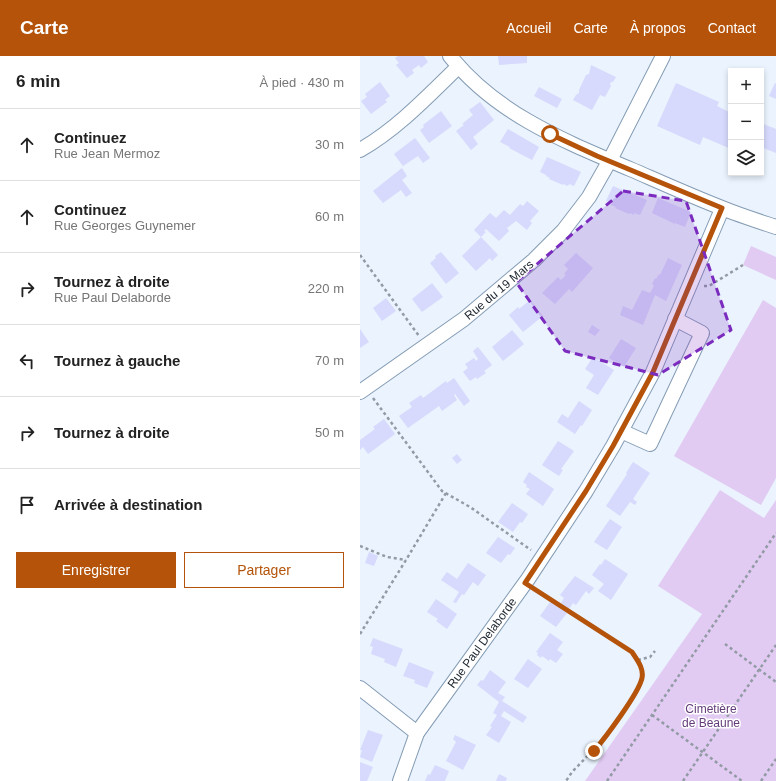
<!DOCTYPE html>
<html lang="fr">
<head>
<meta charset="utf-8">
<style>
  body { margin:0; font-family:Helvetica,sans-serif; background:#f6f6f6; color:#222 }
  .controls { position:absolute; right:12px; top:12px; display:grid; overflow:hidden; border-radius:0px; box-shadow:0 2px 6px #0003 }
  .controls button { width:36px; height:36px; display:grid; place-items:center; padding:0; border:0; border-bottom:1px solid #e0e0e0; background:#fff; color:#222; font:20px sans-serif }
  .stop { position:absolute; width:12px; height:12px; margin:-9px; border:3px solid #b45309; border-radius:50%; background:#fff }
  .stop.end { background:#b45309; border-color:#fff; box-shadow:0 1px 4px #0008 }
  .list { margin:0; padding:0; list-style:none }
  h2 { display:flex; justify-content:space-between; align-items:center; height:52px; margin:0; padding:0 16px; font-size:17px }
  h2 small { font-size:13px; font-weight:400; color:#767676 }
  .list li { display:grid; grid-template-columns:26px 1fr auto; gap:12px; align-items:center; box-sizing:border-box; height:72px; padding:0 16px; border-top:1px solid #e0e0e0 }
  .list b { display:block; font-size:15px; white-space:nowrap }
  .list p { margin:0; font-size:13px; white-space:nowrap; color:#767676 }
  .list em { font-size:13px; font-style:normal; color:#767676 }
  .actions { display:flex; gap:8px; padding:12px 16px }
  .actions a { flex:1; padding:9px 0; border:1px solid #b45309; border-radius:0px; text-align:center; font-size:14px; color:#b45309 }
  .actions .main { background:#b45309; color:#fff }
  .icon { flex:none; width:22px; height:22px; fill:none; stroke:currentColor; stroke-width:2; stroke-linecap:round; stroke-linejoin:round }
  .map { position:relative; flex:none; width:416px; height:725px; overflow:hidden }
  header { display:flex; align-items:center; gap:24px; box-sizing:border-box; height:56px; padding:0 20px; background:#b45309; color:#fff }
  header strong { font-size:19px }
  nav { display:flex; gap:22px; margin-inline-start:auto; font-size:14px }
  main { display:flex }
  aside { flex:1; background:#fff }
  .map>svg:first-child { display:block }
  .green { fill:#e2cbf2 }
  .building { fill:#d7dafc }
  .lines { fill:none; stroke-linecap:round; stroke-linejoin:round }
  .minor-casing { stroke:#859cb4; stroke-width:16 }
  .path { stroke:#929ba5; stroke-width:2.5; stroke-dasharray:3 3; stroke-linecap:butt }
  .minor { stroke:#fff; stroke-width:14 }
  .route { stroke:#b45309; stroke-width:5 }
  .marked { fill:#7b2cbf; fill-opacity:0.2; stroke:#7b2cbf; stroke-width:3; stroke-dasharray:8 5; stroke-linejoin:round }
  .labels { text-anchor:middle; stroke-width:3; stroke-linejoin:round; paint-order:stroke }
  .street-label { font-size:12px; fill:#1b242d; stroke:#fff }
  .park-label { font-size:12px; fill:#633c7a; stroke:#fff }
</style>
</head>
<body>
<header>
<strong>Carte</strong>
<nav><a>Accueil</a><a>Carte</a><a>À propos</a><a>Contact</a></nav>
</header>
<main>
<aside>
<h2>6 min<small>À pied · 430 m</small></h2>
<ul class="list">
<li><svg class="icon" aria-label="ahead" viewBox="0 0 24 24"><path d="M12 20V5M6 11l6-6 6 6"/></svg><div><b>Continuez</b><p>Rue Jean Mermoz</p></div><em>30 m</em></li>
<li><svg class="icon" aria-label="ahead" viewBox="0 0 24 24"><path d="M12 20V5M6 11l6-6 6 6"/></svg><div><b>Continuez</b><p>Rue Georges Guynemer</p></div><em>60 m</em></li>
<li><svg class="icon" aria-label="right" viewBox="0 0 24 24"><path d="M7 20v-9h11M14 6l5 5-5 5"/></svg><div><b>Tournez à droite</b><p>Rue Paul Delaborde</p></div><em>220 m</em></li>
<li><svg class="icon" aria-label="left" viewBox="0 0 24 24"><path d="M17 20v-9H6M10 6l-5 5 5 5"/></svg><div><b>Tournez à gauche</b></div><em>70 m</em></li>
<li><svg class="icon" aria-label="right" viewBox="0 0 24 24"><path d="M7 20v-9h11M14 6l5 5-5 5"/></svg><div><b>Tournez à droite</b></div><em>50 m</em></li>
<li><svg class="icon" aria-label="arrive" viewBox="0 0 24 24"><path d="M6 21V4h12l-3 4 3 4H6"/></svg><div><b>Arrivée à destination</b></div></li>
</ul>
<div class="actions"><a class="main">Enregistrer</a><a>Partager</a></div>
</aside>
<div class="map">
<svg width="416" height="725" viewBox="0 0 416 725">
  <rect width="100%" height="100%" fill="#eaf3fe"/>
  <g class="green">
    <path d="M391 190 416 201V224L383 209Z"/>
    <path d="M403 244 416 252V422L401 449 314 400Z"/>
    <path d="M360 434 404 462 416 444V725H225L342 558 298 530Z"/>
  </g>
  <g class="building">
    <path d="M38 0H64L68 6 61 12 59 9 52 14 54 17 47 22 36 9 39 7 35 2Z"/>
    <path d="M138 0H167V7L139 9Z"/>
    <path d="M231 9 256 21 253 26H251L250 28 251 30 245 41 240 39 232 54 213 44 216 39 219 37V34L226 19 229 18Z"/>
    <path d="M20 26 30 40 25 44 27 46 11 58 1 45 7 41 5 38Z"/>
    <path d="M316 27 359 46 357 50 371 57V93L343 81 340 89 297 70Z"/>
    <path d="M415 27 416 28V43L409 40Z"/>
    <path d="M179 31 202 43 197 52 174 40Z"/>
    <path d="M120 46 134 64 113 81 118 88 111 94 96 75 104 69 102 68 113 59 109 54Z"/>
    <path d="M81 55 92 70 69 87 60 74 64 71 63 69Z"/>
    <path d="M401 67 416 73V97L401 91Z"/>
    <path d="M148 73 179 91 172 104 149 92 150 91 140 86Z"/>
    <path d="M55 82 70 102 63 107 58 100 43 110 34 98Z"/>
    <path d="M187 101 221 116 214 130 209 128 208 130 203 128V129L189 123 190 122 186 120V119L180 116Z"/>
    <path d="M42 112 47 120 42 124 52 137 46 141 41 134 23 147 13 135Z"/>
    <path d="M253 130 287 144 280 159 274 157V159L270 157 269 158 255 152 256 151 251 149 252 147 246 145Z"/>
    <path d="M298 142 331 156 325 171 315 167V168L292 157Z"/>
    <path d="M167 145 179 155 170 165 172 167 167 174 156 165 147 172 149 175 139 185 126 173 124 175 126 176 121 181 114 174 130 157 136 162 144 154 150 159 160 148 163 150Z"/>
    <path d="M121 181 138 199 132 205 130 202 116 215 102 200Z"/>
    <path d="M81 196 99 217 86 228 70 207 76 202 75 200Z"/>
    <path d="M216 197 233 212 212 236 209 233 195 248 182 237 198 221 201 224 206 219 204 218 208 213 204 209Z"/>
    <path d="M308 202 322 209 306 245 295 239 283 269 260 259 263 250 272 254 282 234 290 237 294 230 292 228 295 222 296 223 299 218 300 219Z"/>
    <path d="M72 227 83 241 62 256 52 243Z"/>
    <path d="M26 242 36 255 22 265 13 252Z"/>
    <path d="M170 244 183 260 163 276 149 259 158 251 159 253Z"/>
    <path d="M232 269 240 274 235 280 228 276Z"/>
    <path d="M0 273 9 286 0 292Z"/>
    <path d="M152 274 164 288 143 305 132 291Z"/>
    <path d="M261 283 276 292 264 311 249 302Z"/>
    <path d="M118 291 132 309 124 315 126 317 117 323 116 321 110 325 103 316 108 312 105 308 114 302 116 305 118 303 113 295Z"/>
    <path d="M233 301 254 314 238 339 226 332 234 319 225 313Z"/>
    <path d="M94 322 110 345 104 350 95 338 94 339 97 344 82 355 79 350 48 372 39 360 52 351 49 347 61 339 63 342 86 325 87 327Z"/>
    <path d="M219 345 232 354 222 370 221 369 215 378 197 366 202 358 208 362Z"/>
    <path d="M24 363 35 378 8 398 3 391 0 394V384L15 373 13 371Z"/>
    <path d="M198 385 214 395 201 413 203 414 199 420 182 409Z"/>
    <path d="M97 398 102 404 97 408 92 402Z"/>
    <path d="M273 406 290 417 273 443 277 446 275 449 270 446 260 460 246 450 267 418 266 417Z"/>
    <path d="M169 416 194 433 183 450 166 438 170 433 166 431 167 429 163 426Z"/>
    <path d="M152 447 168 458 162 467 160 466 153 476 138 466Z"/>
    <path d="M250 463 262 471 247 494 234 486Z"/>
    <path d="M138 481 155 492 150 499 148 498 141 507 126 497Z"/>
    <path d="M9 496 18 500 14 510 5 507Z"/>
    <path d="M245 503 268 518 251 544 238 535 244 528 232 519 240 508 241 509Z"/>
    <path d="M108 507 126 519 118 530 113 526 104 539 102 538 96 547 93 546 99 536 81 524 87 516 97 523Z"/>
    <path d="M215 520 234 532 229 538 226 535 216 549 213 547 209 553 201 547 204 542 200 539Z"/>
    <path d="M76 543 97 558 87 573 76 565 78 563 67 556Z"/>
    <path d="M190 546 207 557 196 571 180 560Z"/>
    <path d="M190 577 203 586 197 594 203 598 196 607 190 603 189 605 182 600 181 602 177 599 178 597 176 596Z"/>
    <path d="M13 582 43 593 36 611 24 606 25 603 11 598 13 591 10 590Z"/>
    <path d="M168 603 182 613 168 632 154 623Z"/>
    <path d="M49 606 74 616 67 632 54 627 55 624 43 620Z"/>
    <path d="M130 614 146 626 138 637 145 641 142 645 167 661 163 667 144 655 141 660 151 666 139 687 126 679 132 671 130 670 137 659 133 657 139 646 117 629 121 624 123 625Z"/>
    <path d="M8 674 23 679 12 706 0 701 2 694H0Z"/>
    <path d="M95 679 116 689 103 714 86 705 96 686 93 683Z"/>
    <path d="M0 706 13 711 7 725H0Z"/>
    <path d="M75 709 89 715 85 725H65L68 718 70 719Z"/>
    <path d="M139 718 147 722 146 725H136Z"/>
  </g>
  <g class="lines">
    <g class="minor-casing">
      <g id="minor">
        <path d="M90 0C136 58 204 85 270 113 300 126 331 140 362 152 379 159 398 165 416 171"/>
        <path d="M0 94C37 73 68 40 98 11"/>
        <path d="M0 336 104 263 174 204 203 175 229 141 250 104 303 0"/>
        <path d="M261 375 290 388 342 277 315 263"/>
        <path d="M0 632 57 677"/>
        <path d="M40 725 57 677 168 523 226 435 253 390 293 316 362 153"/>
      </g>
    </g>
    <g class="path">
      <path d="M0 199 59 280"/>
      <path d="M344 230H349L383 209"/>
      <path d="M13 342 82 435 110 451 171 494"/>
      <path d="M0 490 27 501 46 504"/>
      <path d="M175 533 273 596 282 613V621L279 632 243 684 212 716 206 725"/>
      <path d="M0 578 46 504 86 437"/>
      <path d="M365 588 416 626"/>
      <path d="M278 604 290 601 295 595"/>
      <path d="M292 659 382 725"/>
      <path d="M247 725 416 477"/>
      <path d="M323 725 416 589"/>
      <path d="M401 725 416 703"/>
    </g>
    <use href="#minor" class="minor"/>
  </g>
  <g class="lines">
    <path class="route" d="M190 78 237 100 362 152 293 316 253 390 226 435 165 527 272 596C277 604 284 612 282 622 279 637 245 682 234 695"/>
  </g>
  <path class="marked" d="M263 135 326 145 371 274 298 319 205 295 156 226Z"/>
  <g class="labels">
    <g class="street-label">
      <text transform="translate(139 234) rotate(-40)" y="4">Rue du 19 Mars</text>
      <text transform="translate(122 587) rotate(-54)" y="4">Rue Paul Delaborde</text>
    </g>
    <g class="park-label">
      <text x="351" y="657">Cimetière<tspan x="351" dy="14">de Beaune</tspan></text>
    </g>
  </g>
</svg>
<div class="controls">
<button>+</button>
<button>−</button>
<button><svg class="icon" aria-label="layers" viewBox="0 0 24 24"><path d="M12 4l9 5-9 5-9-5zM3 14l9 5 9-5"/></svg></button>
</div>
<div class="stop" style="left:190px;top:78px"></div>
<div class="stop end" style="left:234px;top:695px"></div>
</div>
</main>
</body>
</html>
